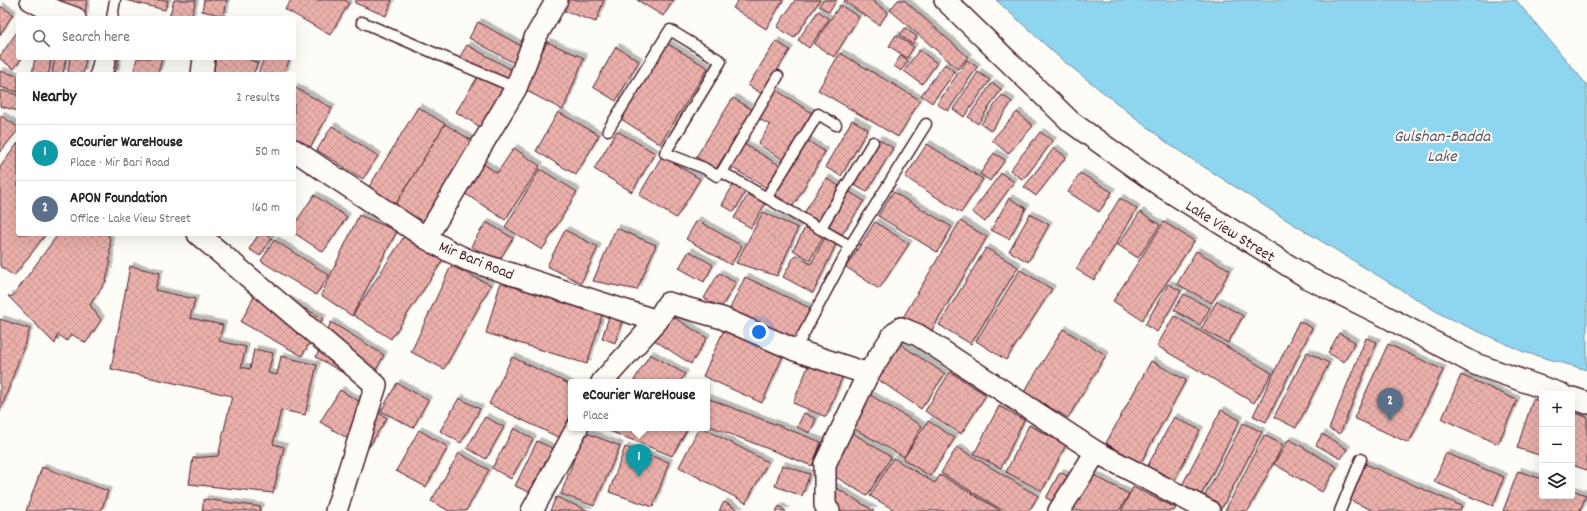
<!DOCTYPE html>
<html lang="en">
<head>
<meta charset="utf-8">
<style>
  body { margin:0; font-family:Dekko,sans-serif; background:#f2f2f2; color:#222 }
  .controls { position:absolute; right:12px; bottom:12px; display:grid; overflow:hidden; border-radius:4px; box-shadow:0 4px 16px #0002 }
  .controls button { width:36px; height:36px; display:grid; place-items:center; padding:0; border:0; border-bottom:1px solid #e0e0e0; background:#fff; color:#222; font:20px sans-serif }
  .you { position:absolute; left:759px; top:332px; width:14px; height:14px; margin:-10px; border:3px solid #fff; border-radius:50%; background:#1a73e8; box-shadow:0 0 0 6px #1a73e833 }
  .badge { display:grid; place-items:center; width:26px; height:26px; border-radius:50%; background:#0f766e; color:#fff; font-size:13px; font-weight:700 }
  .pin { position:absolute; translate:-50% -33px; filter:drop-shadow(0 1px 2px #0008) }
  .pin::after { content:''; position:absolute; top:21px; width:14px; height:12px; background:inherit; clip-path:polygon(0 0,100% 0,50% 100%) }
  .popup { position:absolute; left:568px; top:379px; width:142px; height:52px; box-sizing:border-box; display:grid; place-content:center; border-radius:4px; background:#fff; filter:drop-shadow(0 1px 3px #0005); font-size:13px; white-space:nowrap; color:#767676 }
  .popup b { font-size:15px; color:#222 }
  .popup::after { content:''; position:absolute; left:50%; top:100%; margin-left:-8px; border:8px solid transparent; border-top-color:#fff }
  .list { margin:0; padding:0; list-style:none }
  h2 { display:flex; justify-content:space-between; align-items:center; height:52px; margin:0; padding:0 16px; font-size:17px }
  h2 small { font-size:13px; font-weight:400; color:#767676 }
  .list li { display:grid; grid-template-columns:26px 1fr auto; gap:12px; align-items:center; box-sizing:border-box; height:56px; padding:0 16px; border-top:1px solid #e0e0e0 }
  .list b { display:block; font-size:15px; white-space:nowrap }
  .list p { margin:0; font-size:13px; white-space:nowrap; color:#767676 }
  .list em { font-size:13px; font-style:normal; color:#767676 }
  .icon { flex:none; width:22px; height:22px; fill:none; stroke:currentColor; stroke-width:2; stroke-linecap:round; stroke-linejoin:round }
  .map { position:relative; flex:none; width:1587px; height:511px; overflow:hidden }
  .search { position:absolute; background:#fff; box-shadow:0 4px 16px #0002; left:16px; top:16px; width:280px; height:44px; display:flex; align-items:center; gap:10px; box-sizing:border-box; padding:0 14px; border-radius:4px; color:#767676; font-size:15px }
  .panel { position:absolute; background:#fff; box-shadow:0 4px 16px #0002; left:16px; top:72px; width:280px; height:164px; border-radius:4px }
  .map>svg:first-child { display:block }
  .water { fill:#8ed5f0; stroke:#738ca1 }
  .building { fill:url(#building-cross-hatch); stroke:#4a1f2b; filter:url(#shadow) }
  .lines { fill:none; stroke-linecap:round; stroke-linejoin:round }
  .service-casing { stroke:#4a1f2b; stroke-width:13 }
  .minor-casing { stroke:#4a1f2b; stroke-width:24 }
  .service { stroke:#fdfcf7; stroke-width:10 }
  .minor { stroke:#fdfcf7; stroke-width:21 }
  .labels { text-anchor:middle; stroke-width:4; stroke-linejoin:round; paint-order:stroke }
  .street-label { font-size:16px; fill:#4a1f2b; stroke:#fdfcf7 }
  .water-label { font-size:17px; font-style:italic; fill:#5e5666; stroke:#fdfcf7 }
</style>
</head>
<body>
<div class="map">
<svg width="1587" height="511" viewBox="0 0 1587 511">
  <defs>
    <pattern id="building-cross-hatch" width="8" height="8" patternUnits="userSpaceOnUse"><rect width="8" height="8" fill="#ebb0ab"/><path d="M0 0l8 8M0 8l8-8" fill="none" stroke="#cb9793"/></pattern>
    <filter id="shadow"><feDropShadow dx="3.5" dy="-3.5" stdDeviation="0" flood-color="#0004"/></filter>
  </defs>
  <rect width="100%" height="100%" fill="#fdfcf7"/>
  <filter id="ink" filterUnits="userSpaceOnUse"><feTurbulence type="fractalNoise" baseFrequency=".025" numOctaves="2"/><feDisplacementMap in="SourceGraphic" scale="8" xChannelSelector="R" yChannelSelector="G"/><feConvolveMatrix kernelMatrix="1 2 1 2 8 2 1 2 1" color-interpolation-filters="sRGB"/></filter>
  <g filter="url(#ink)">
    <path class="water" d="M996 0H1516L1587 85V370L1524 352 1444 316 1285 219 1170 145 1061 59Z"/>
    <g class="building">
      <path d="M51 0H87L84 18Z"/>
      <path d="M125 0H168L165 10Z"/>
      <path d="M174 0H196L191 18H169Z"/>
      <path d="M204 0H227L224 16 202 11Z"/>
      <path d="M291 0H345L349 3 330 35 285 9Z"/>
      <path d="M356 0H392L386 16 355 3Z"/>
      <path d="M555 0H604L596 22 553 7Z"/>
      <path d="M637 0H674L663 16Z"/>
      <path d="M738 0H783L766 29 733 8Z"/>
      <path d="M795 0H820L794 38 777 27Z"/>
      <path d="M823 0H836L829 12 819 6Z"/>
      <path d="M845 0H871L888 12 879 25 844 1Z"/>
      <path d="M898 0H904L968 57 958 69 890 10Z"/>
      <path d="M840 5 859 17 834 57 814 44Z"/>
      <path d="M0 6 13 14 0 35Z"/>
      <path d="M818 11 829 19 809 48 798 40Z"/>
      <path d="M478 22 523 47 514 63 469 38Z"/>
      <path d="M905 28 917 37 912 44 900 35Z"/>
      <path d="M17 32 18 33V58H22L14 69 0 59V56Z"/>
      <path d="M896 35 914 47 907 58 889 46Z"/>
      <path d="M776 41 790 50 762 94 748 85Z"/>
      <path d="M547 42 584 58 563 110 523 89Z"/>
      <path d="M668 44 708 68 660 144 621 119Z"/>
      <path d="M467 45 512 70 505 83 459 58Z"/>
      <path d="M616 47 639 61 616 101 593 87Z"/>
      <path d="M919 50 937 63 922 84 904 71Z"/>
      <path d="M840 53 920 100 898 137 818 90Z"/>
      <path d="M901 55 908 61 901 71 894 66Z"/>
      <path d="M35 58H51L49 74H32Z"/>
      <path d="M55 58H66L63 74H52Z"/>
      <path d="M70 58H86L83 74H68Z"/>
      <path d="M107 58H119L115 74H103Z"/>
      <path d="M137 58H162L158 74H133Z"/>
      <path d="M216 58H245L258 63 253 74H209Z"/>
      <path d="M264 58H290L284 74H258Z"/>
      <path d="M967 60 977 67 948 111 937 104Z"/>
      <path d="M945 64 955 72 932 103 921 95Z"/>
      <path d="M0 71 18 76V92L0 87Z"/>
      <path d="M978 72 990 80 964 117 953 109Z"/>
      <path d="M480 73 505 89 482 128 456 112Z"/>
      <path d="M992 83 1001 89 978 124 968 117Z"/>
      <path d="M294 87 332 108 310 148 294 139Z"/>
      <path d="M0 90 18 95V111L0 106Z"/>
      <path d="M776 90 815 115 785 161 758 144 770 125 758 118Z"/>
      <path d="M1002 95 1012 102 991 131 981 124Z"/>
      <path d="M733 98 753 110 716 169 696 157Z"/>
      <path d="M418 107 445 124 394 207 367 190Z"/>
      <path d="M558 112 599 135 576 175 536 151Z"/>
      <path d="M1017 112 1033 126 1008 154 992 140Z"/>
      <path d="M0 115 18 127V130L0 152Z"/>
      <path d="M852 120 868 129 841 176 825 167Z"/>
      <path d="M445 124 474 142 424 226 394 207Z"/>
      <path d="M332 126 378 156 363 179 317 150Z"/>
      <path d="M617 131 655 153 632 192 594 169Z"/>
      <path d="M1040 132 1053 141 1023 180 1010 170Z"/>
      <path d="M804 138 825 152 793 206 771 193Z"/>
      <path d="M878 139 893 148 867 192 852 184Z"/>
      <path d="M741 142 784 168 770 190 727 165Z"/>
      <path d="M18 143V234H46L14 276 0 266V167Z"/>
      <path d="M927 144 983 179 961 213 905 177Z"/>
      <path d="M514 148 540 166 505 220 458 189 478 160 497 173Z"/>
      <path d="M1054 148 1066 157 1036 196 1024 187Z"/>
      <path d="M994 153 1005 160 990 181 980 174Z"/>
      <path d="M662 156 700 179 676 218 639 195Z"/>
      <path d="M540 169 577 192 542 250 505 227Z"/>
      <path d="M1001 173 1014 182 985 222 972 212Z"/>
      <path d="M1080 173 1112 192 1099 212 1068 192Z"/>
      <path d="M826 178 842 188 820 223 804 213Z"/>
      <path d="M733 185 745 192 734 212 722 205Z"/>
      <path d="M848 191 864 201 841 236 826 226Z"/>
      <path d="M893 192 952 227 937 252 878 216Z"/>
      <path d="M749 193 765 204 751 228 734 218Z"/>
      <path d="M314 195 347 217 323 252 294 233V225Z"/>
      <path d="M1009 198 1026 208 1009 239 991 230Z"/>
      <path d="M1120 198 1137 209 1094 280 1076 269Z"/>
      <path d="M763 212 798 228 777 276 736 263Z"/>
      <path d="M1140 212 1160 225 1138 258 1118 245Z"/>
      <path d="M1030 214 1049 225 1028 262 1009 251Z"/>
      <path d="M359 215 397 231 352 316 321 295Z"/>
      <path d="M697 220 742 246 731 265 686 239Z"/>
      <path d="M960 221 987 237 929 335 902 319Z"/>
      <path d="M486 222 513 238 498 262 471 246Z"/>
      <path d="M875 222 909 244 879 289 846 267Z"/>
      <path d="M1164 222 1194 241 1142 320 1113 301Z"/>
      <path d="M807 224 825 234 810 260 793 250Z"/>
      <path d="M616 228 656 245 637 290 593 281Z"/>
      <path d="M565 230 598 247 581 283 547 266Z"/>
      <path d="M407 232 445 257 391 339 353 315Z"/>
      <path d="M58 234H108L110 241V263L106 281 90 305 101 320 86 343 71 334 67 341 58 334 55 344 8 296H13Z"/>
      <path d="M259 234H266L272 238 260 256 249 249Z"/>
      <path d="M826 236 837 242 813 293 783 277 795 255 811 264Z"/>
      <path d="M274 240 329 275 316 295 261 261Z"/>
      <path d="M986 248 1018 267 971 344 939 325Z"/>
      <path d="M689 251 713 265 704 282 679 268Z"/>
      <path d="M1196 251 1230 270 1212 303 1177 284Z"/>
      <path d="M130 266 160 273 155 290 195 299 190 318 223 325 219 341 246 347 241 367 250 369 254 349 273 353 268 373 277 375 281 356 317 365 305 415 281 410 273 444 284 447 273 493 189 484 193 458 218 456 232 396 111 369Z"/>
      <path d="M451 266 491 285 444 369 411 352Z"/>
      <path d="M1020 270 1052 289 1006 360 976 341Z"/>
      <path d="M719 273 736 283 721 308 704 298Z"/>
      <path d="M745 277 812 309 792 348 726 317Z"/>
      <path d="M502 278 604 309 587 364 486 333Z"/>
      <path d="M1168 284 1181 291 1157 332 1145 325Z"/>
      <path d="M259 286 323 318 302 356 241 322Z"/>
      <path d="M1184 294 1210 308 1200 325 1174 310Z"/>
      <path d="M1217 301 1243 316 1228 343 1201 329Z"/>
      <path d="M670 315 707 338 691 364 654 340Z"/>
      <path d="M1174 316 1272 373 1254 403 1157 346Z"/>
      <path d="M609 317 622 321 615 343 602 338Z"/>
      <path d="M0 319 30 329 0 412Z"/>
      <path d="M1299 321 1312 328 1266 422 1253 416Z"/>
      <path d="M331 322 384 355 367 387 316 357Z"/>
      <path d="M727 323 786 349 762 403 703 376Z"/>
      <path d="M1063 329 1106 355 1068 418 1024 392Z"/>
      <path d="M1339 333 1355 342 1344 362 1328 353Z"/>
      <path d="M1366 338 1377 342 1340 434 1329 429Z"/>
      <path d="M900 344 945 374 921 409 876 378Z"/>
      <path d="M1388 344 1443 370 1409 443 1354 418Z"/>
      <path d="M1307 352 1329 363 1296 428 1274 417Z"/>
      <path d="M650 354 685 374 680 382H633Z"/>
      <path d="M512 357 571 385V414L560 438 489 404Z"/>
      <path d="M812 357 845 370 826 417 793 403Z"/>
      <path d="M1151 361 1186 380 1140 464 1106 443Z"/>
      <path d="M950 372 986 395 961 434 925 411Z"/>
      <path d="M1461 375 1517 400 1498 444 1442 419Z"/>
      <path d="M397 383 428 400 413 428 381 411Z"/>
      <path d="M340 390 387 418 367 450 320 422Z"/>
      <path d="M865 392 922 426 904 457 846 424Z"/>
      <path d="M459 398 480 409 461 443 440 431Z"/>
      <path d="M707 398 821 442 812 466 707 425Z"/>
      <path d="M1533 399 1542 402V456L1517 448Z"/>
      <path d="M999 406 1024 420 1001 468 974 454Z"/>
      <path d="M1221 410 1240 420 1199 499 1180 489Z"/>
      <path d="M1572 412 1587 417V470L1572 465Z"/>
      <path d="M804 413 816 419 810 433 797 427Z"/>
      <path d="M485 417 504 427 486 459 467 448Z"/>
      <path d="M1174 417 1200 430 1173 483 1146 469Z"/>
      <path d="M928 421 955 438 930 476 903 459Z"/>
      <path d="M1243 423 1262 432 1220 511 1202 501Z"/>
      <path d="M1029 425 1066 445 1042 491 1006 472Z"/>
      <path d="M514 428 533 439 511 479 492 468Z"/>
      <path d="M602 428H688L672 456Z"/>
      <path d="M699 428H703L768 462 746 503 679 467Z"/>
      <path d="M419 430 448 447 426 487 396 471Z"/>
      <path d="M584 432 620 446 594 506 561 494Z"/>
      <path d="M851 432 891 457 867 496 826 471Z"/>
      <path d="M1322 434 1347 449 1341 459 1316 445Z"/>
      <path d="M1264 435 1283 445 1248 511H1225Z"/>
      <path d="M1289 439 1337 467 1322 492 1274 464Z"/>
      <path d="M537 441 554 449 533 494 515 486Z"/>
      <path d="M625 447 669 462 653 507 609 492Z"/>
      <path d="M957 447 1038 496 1029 511H1004L941 473Z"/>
      <path d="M459 453 489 470 466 511H449L431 501Z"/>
      <path d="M1446 453 1504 477 1493 506 1434 482Z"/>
      <path d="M893 458 935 483 940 475 1001 511H896L870 496Z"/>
      <path d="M1363 463 1462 506 1460 511H1374L1347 499Z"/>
      <path d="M782 465 810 474 802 496 775 486Z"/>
      <path d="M42 467 108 491 101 511H26Z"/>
      <path d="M1086 471 1129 494 1119 511H1064Z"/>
      <path d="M1518 471 1542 479V496H1572V490L1586 495 1580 511H1503Z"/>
      <path d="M1060 472 1073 479 1059 505 1046 498Z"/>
      <path d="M833 486 874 511H836Z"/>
      <path d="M1133 487 1176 508 1174 511H1121Z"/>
      <path d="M556 497 589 511H550Z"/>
      <path d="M204 499 261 507 260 511H202Z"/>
      <path d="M724 502 740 511H719Z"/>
      <path d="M779 506 786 511H776Z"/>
    </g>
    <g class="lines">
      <g class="service-casing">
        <g id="service">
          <path d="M112 18 115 0"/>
          <path d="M362 22 516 88"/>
          <path d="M778 76 722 172 850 246 795 350"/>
          <path d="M608 130 670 30 721 61 665 153 704 168 717 176 722 172"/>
          <path d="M767 197 818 114 836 125"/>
          <path d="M820 229 873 142"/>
          <path d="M850 246 926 124"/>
          <path d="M1340 511 1361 459"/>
        </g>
      </g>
      <g class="minor-casing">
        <g id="minor">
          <path d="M31 0 44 7 75 18"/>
          <path d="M945 0 1071 122 1161 186 1310 279 1383 315 1475 364 1561 394"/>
          <path d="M101 74 105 58"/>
          <path d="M202 74 204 58"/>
          <path d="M294 150 426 238 451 252 468 260 657 321"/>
          <path d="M198 234 376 385 336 511"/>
          <path d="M426 238 516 88 535 38 557 0"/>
          <path d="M602 382 657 321 668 303 722 318 795 350 868 374"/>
          <path d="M1572 398 1587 403"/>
          <path d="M532 511 577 428"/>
          <path d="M829 511 825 505V464L868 374 893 335 901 328 918 335 1096 452 1209 511"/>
          <path d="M1059 511 1096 452"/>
        </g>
      </g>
      <use href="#service" class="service"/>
      <use href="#minor" class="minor"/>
    </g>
  </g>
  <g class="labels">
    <g class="street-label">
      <text transform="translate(1231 230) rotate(32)" y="6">Lake View Street</text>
      <text transform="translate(477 259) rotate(22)" y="6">Mir Bari Road</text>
    </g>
    <g class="water-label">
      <text x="1442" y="141">Gulshan-Badda<tspan x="1442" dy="20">Lake</tspan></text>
    </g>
  </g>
</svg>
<div class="controls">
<button>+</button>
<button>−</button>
<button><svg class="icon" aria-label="layers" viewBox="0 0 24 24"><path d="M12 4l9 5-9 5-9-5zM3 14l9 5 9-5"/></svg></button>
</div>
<div class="you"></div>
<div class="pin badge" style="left:639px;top:477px;background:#0f9aa8">1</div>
<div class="popup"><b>eCourier WareHouse</b>Place</div>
<div class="pin badge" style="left:1390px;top:421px;background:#5c6f8a">2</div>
<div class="search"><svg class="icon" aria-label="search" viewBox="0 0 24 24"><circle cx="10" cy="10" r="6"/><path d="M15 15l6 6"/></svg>Search here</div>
<section class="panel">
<h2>Nearby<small>2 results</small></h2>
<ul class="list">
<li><span class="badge" style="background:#0f9aa8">1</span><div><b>eCourier WareHouse</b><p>Place · Mir Bari Road</p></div><em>50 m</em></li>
<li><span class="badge" style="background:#5c6f8a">2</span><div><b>APON Foundation</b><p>Office · Lake View Street</p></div><em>160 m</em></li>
</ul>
</section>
</div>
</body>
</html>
